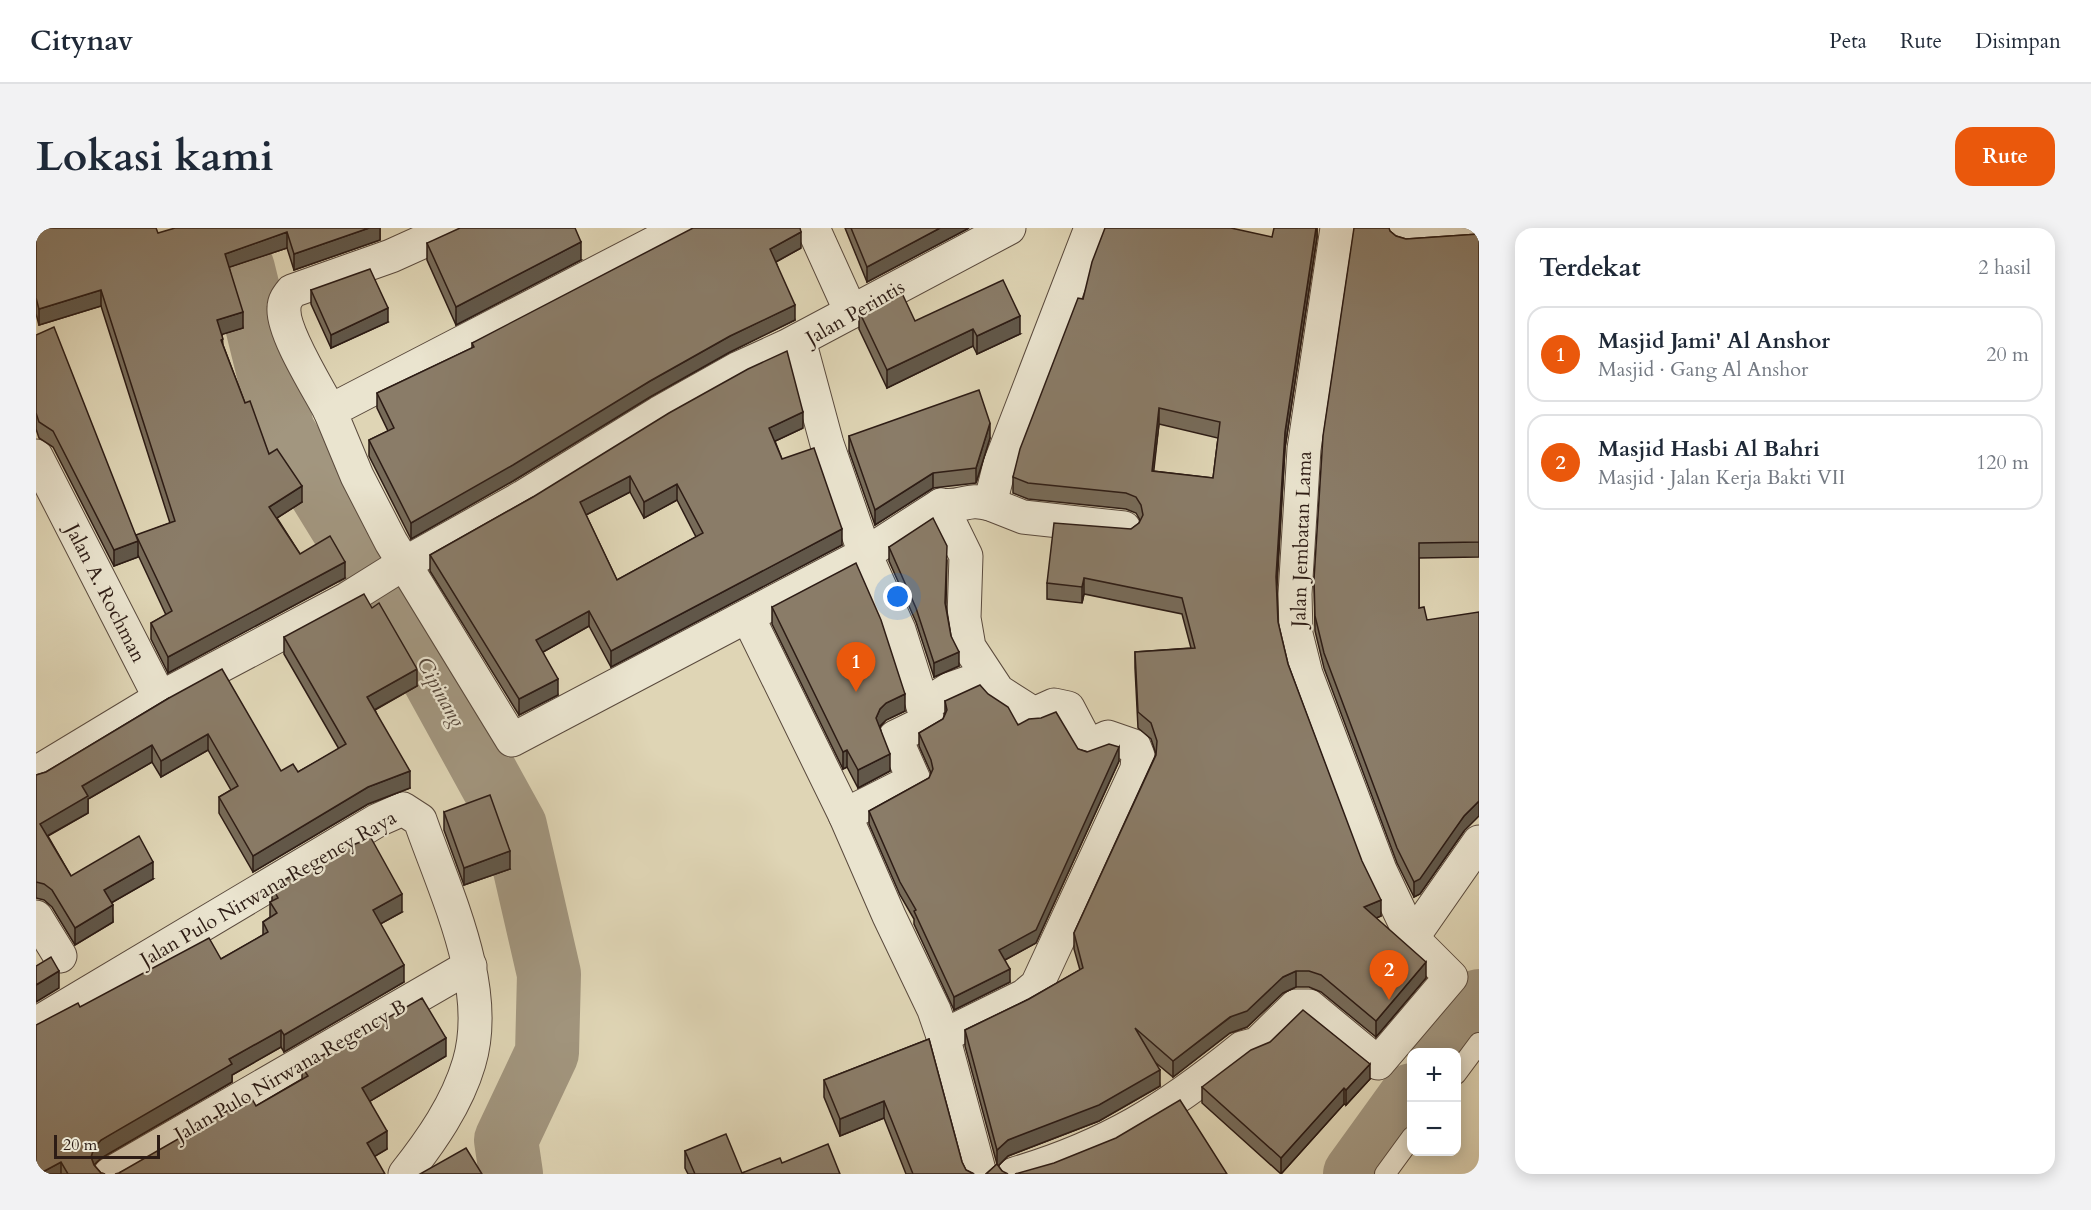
<!DOCTYPE html>
<html lang="id">
<head>
<meta charset="utf-8">
<style>
  body { margin:0; font-family:Cardo,serif; background:#f2f2f3; color:#1f2937 }
  .controls { position:absolute; right:18px; bottom:18px; display:grid; overflow:hidden; border-radius:12px; box-shadow:0 3px 15px #0003 }
  .controls button { width:54px; height:54px; display:grid; place-items:center; padding:0; border:0; border-bottom:2px solid #e0e1e3; background:#fff; color:#1f2937; font:30px sans-serif }
  .scale { position:absolute; left:18px; bottom:15px; width:106px; box-sizing:border-box; padding-left:6px; border:3px solid #2d1c15; border-top:0; font-size:16px; line-height:21px; white-space:nowrap; color:#2d1c15; -webkit-text-stroke:4px #eae4cf; paint-order:stroke }
  .you { position:absolute; left:862px; top:369px; width:21px; height:21px; margin:-15px; border:4px solid #fff; border-radius:50%; background:#1a73e8; box-shadow:0 0 0 9px #1a73e833 }
  .badge { display:grid; place-items:center; width:39px; height:39px; border-radius:50%; background:#ea580c; color:#fff; font-size:20px; font-weight:700 }
  .pin { position:absolute; translate:-50% -50px; filter:drop-shadow(0 2px 3px #0008) }
  .pin::after { content:''; position:absolute; top:32px; width:21px; height:18px; background:inherit; clip-path:polygon(0 0,100% 0,50% 100%) }
  .list { margin:0; padding:0; list-style:none }
  h2 { display:flex; justify-content:space-between; align-items:center; height:78px; margin:0; padding:0 24px; font-size:26px }
  h2 small { font-size:20px; font-weight:400; color:#747a83 }
  .list li { display:grid; grid-template-columns:39px 1fr auto; gap:18px; align-items:center; box-sizing:border-box; height:96px; margin:0 12px 12px; padding:0 12px; border:2px solid #e0e1e3; border-radius:18px }
  .list b { display:block; font-size:22px; white-space:nowrap }
  .list p { margin:0; font-size:20px; white-space:nowrap; color:#747a83 }
  .list em { font-size:20px; font-style:normal; color:#747a83 }
  .map { position:relative; flex:none; width:1443px; height:946px; overflow:hidden; border-radius:18px }
  header { display:flex; align-items:center; gap:36px; box-sizing:border-box; height:84px; padding:0 30px; background:#fff; border-bottom:2px solid #e0e1e3 }
  header strong { font-size:28px }
  nav { display:flex; gap:33px; margin-inline-start:auto; font-size:21px }
  .intro { display:flex; align-items:center; justify-content:space-between; box-sizing:border-box; height:144px; padding:0 36px }
  h1 { margin:0; font-size:42px }
  .button { padding:15px 27px; border-radius:18px; background:#ea580c; color:#fff; font-size:21px; font-weight:700 }
  main { display:flex; gap:36px; padding:0 36px }
  aside { flex:1; background:#fff; border-radius:18px; box-shadow:0 3px 15px #0003 }
  .map>svg:first-child { display:block }
  .lines { fill:none; stroke-linecap:round; stroke-linejoin:round }
  .river { stroke:#a2967f; stroke-width:64 }
  .service-casing { stroke:#5a4a3d; stroke-width:22 }
  .minor-casing { stroke:#5a4a3d; stroke-width:35 }
  .service { stroke:#eae4cf; stroke-width:20 }
  .minor { stroke:#eae4cf; stroke-width:33 }
  .wall { fill:#776b59; stroke:#2d1c15; stroke-width:1.5; fill-rule:evenodd }
  .shaded-wall { fill:#615749; stroke:#2d1c15; stroke-width:1.5 }
  .building { fill:#8a7c68; stroke:#2d1c15; stroke-width:1.5; fill-rule:evenodd }
  .labels { text-anchor:middle; stroke-width:4.5; stroke-linejoin:round; paint-order:stroke }
  .street-label { font-size:20px; fill:#2d1c15; stroke:#eae4cf }
  .water-label { font-size:21px; font-style:italic; fill:#56473a; stroke:#eae4cf }
</style>
</head>
<body>
<header>
<strong>Citynav</strong>
<nav><a>Peta</a><a>Rute</a><a>Disimpan</a></nav>
</header>
<div class="intro"><h1>Lokasi kami</h1><a class="button">Rute</a></div>
<main>
<div class="map">
<svg width="1443" height="946" viewBox="0 0 1443 946">
  <rect width="100%" height="100%" fill="#dfd5b5"/>
  <filter id="stains"><feTurbulence type="fractalNoise" baseFrequency=".00333" numOctaves="4"/><feColorMatrix values="0 0 0 0 .2 0 0 0 0 .09 0 0 0 0 .02 0 0 0 .5 -.17"/></filter>
  <radialGradient id="worn" r=".72"><stop offset=".6" stop-color="#630" stop-opacity="0"/><stop offset="1" stop-color="#630" stop-opacity=".3"/></radialGradient>
  <g class="lines">
    <g class="river">
      <path d="M193 0 207 41 247 203 385 427 479 598 513 746 511 825 470 912 475 946"/>
      <path d="M1406 824 1443 773"/>
      <path d="M1319 946 1376 867"/>
    </g>
    <g class="service-casing">
      <g id="service">
        <path d="M1420 846 1443 815"/>
        <path d="M1349 946 1376 909"/>
      </g>
    </g>
    <g class="minor-casing">
      <g id="minor">
        <path d="M647 0 294 183 321 248 355 314 476 512 829 326 863 402 887 478"/>
        <path d="M777 0 815 84"/>
        <path d="M1369 7 1443 2"/>
        <path d="M763 112 791 216 829 326 905 277"/>
        <path d="M294 183C282 160 246 104 248 80 248 73 252 68 256 63L355 28 417 0"/>
        <path d="M0 228 124 470"/>
        <path d="M954 276 987 289 1088 300"/>
        <path d="M712 389 809 587 853 688 898 782 907 808 944 946"/>
        <path d="M0 545 124 470 311 371 359 341 487 269 623 185 703 140 751 118 973 0"/>
        <path d="M809 587 878 552 859 509 892 493 887 478 914 461 951 448"/>
        <path d="M0 689 24 728"/>
        <path d="M1376 710 1443 614"/>
        <path d="M0 796 342 592 367 581 384 592C409 664 456 759 433 835 421 876 395 913 369 946"/>
        <path d="M907 808 988 768 1001 757 1101 541 1102 528 1098 518 1072 509 1052 518 1032 480 1018 477 998 486 962 463 933 419 928 390 930 328 905 277C928 280 930 269 954 276L964 236 1055 0"/>
        <path d="M74 946 434 738"/>
        <path d="M978 946C1072 918 1130 882 1206 820L1221 816 1260 778H1273L1342 835 1415 749 1376 710 1344 642 1270 446 1260 406 1259 366 1268 221 1301 0"/>
      </g>
    </g>
    <use href="#service" class="service"/>
    <use href="#minor" class="minor"/>
  </g>
  <g class="wall">
    <path d="M344 0V12L258 42 251 20 193 39 207 100 186 106 187 117 209 175 233 226 266 274 241 290 264 326 309 350 132 445 115 411V395L130 387 102 327V329L78 338 17 219 3 210 0 201V107L100 308 134 295 65 78 3 97 0 86V2L122 5Z"/>
    <path d="M809 0H933L831 54Z"/>
    <path d="M1281 0V9L1249 220 1241 359 1242 394 1252 436 1345 688 1340 690 1390 750 1340 809 1285 764 1273 759H1260L1247 765 1211 799 1194 805 1137 849 1120 835 1124 858 1063 893 972 928 962 938 966 943 950 946 961 936 929 818V802L993 771 1044 742 1038 721V705L1120 526 1115 511 1102 500 1099 440V424L1155 420 1146 386 1048 366 1046 375 1011 371V355L1095 301 1103 295 1104 292 1100 285 1090 281 992 271 977 265V249L1047 71 1236 9ZM1123 196 1182 210 1177 250 1117 243Z"/>
    <path d="M1354 3 1360 8 1370 11 1443 6V329L1383 330V380L1428 603 1384 666 1378 669 1361 635 1288 440 1279 403 1278 351Z"/>
    <path d="M391 15 545 32 420 97 391 32Z"/>
    <path d="M765 20 740 34 759 92 694 124 614 169 477 253 375 311 333 228V212L352 203 341 180V165L436 120V115Z"/>
    <path d="M275 62 352 94 295 120 275 76Z"/>
    <path d="M823 83 879 93 984 106 941 126 937 118 851 160 823 101Z"/>
    <path d="M767 200 739 213 746 231 806 317 575 439 553 398 507 424 522 467 483 487 394 343V327L497 269ZM594 264 608 290 641 272 660 309 581 352 550 287Z"/>
    <path d="M813 208 954 210 940 255 897 260 839 297 813 223Z"/>
    <path d="M853 319 911 332 910 377 915 408 923 438 898 449 880 394 853 333Z"/>
    <path d="M736 379 869 483 850 492 844 499 854 543 822 560 811 539 807 541 736 396Z"/>
    <path d="M248 409 381 458 339 482 374 560 332 576 217 644 183 585V569L195 562 172 522 125 549 116 534 52 571V585L12 608 35 648 117 651 75 675 77 694 39 717 16 679 8 672 0 670V547L10 544 133 470 245 543 262 544 303 521 248 426Z"/>
    <path d="M909 473 982 497 1042 521 1083 533 1000 715 969 732 974 754 918 782 878 696V691L864 667 833 596V583L893 550 895 545 883 518V505L907 491 909 485Z"/>
    <path d="M408 584 474 641 428 657 408 602Z"/>
    <path d="M236 659 366 684 344 696 368 754 248 824 245 819 196 847V854L65 930 58 937 65 945 69 946H0L1 797 44 779 185 731 227 707V694L234 689V674L236 673Z"/>
    <path d="M893 811 926 934 930 942 938 946H870L848 890 804 908 788 869V852Z"/>
    <path d="M410 828 334 873 351 921 339 928 83 945 220 878 266 851V839Z"/>
    <path d="M1334 851 1310 877 1308 876 1245 946 1166 875V859Z"/>
    <path d="M649 923 706 945 746 935 804 946H652L649 940Z"/>
  </g>
  <g class="shaded-wall">
    <path d="M333 0H344V12L258 42V26Z"/>
    <path d="M904 0H933L831 54V39Z"/>
    <path d="M1280 0H1281V9L1249 220 1240 365V349L1249 204Z"/>
    <path d="M251 4V20L191 40 189 26Z"/>
    <path d="M765 4V20L734 37V21Z"/>
    <path d="M545 14V32L420 97V79Z"/>
    <path d="M65 62V78L3 97V81Z"/>
    <path d="M759 77V92L694 124 614 169 477 253 375 311V295L614 153 694 108Z"/>
    <path d="M352 80V94L295 120V107Z"/>
    <path d="M207 84V100L181 108V92Z"/>
    <path d="M984 88V106L941 126V108Z"/>
    <path d="M937 101V118L851 160V142Z"/>
    <path d="M1123 180V196L1116 259V243Z"/>
    <path d="M767 184V200L733 216V200Z"/>
    <path d="M954 195V210L940 255V240Z"/>
    <path d="M897 245V260L839 297V282Z"/>
    <path d="M594 248V264L544 290V274Z"/>
    <path d="M641 256V272L608 290V274Z"/>
    <path d="M266 258V274L233 295V279Z"/>
    <path d="M806 301V317L575 439V423Z"/>
    <path d="M102 313V329L78 338V322Z"/>
    <path d="M309 334V350L132 445V429Z"/>
    <path d="M1048 350V366L1046 375V359Z"/>
    <path d="M553 383V398L500 428V412Z"/>
    <path d="M923 424V438L898 449V435Z"/>
    <path d="M381 441V458L331 486V469Z"/>
    <path d="M522 451V467L483 487V471Z"/>
    <path d="M869 466V483L850 492 844 498 840 507V490L844 481 850 475Z"/>
    <path d="M172 506V522L125 549V533Z"/>
    <path d="M116 517V534L52 571V585L4 612V596L46 558Z"/>
    <path d="M1083 519V533L1000 715 963 735V722Z"/>
    <path d="M811 522V539L807 541V524Z"/>
    <path d="M854 526V543L822 560V542Z"/>
    <path d="M374 543V560L332 576 217 644V628L332 559Z"/>
    <path d="M1443 573V588L1428 603 1384 666 1378 669V654L1428 588Z"/>
    <path d="M474 623V641L428 657V640Z"/>
    <path d="M117 634V651L68 679V662Z"/>
    <path d="M366 666V684L337 700V682Z"/>
    <path d="M1345 672V688L1328 695V679Z"/>
    <path d="M77 677V694L39 717V700Z"/>
    <path d="M1390 734V750L1340 809V793Z"/>
    <path d="M368 737V754L248 824V807Z"/>
    <path d="M974 741V754L918 782V769Z"/>
    <path d="M23 743V760L0 774V757Z"/>
    <path d="M1260 743V759L1247 765 1211 799 1194 805 1137 849V833L1247 749Z"/>
    <path d="M245 802V819L196 847V854L65 930 58 937 55 929 58 920 65 912 193 831Z"/>
    <path d="M410 810V828L326 878V860Z"/>
    <path d="M1334 836V851L1310 877V862Z"/>
    <path d="M1124 842V858L1063 893 972 928 961 939V922L972 912Z"/>
    <path d="M1308 860V876L1245 946V930Z"/>
    <path d="M848 873V890L804 908V891Z"/>
    <path d="M351 903V921L331 933V915Z"/>
    <path d="M25 934V946H3Z"/>
  </g>
  <g class="building">
    <path d="M5 0H120L122 5 139 0H333L258 26 251 4 189 26 207 84 181 92 187 111 185 112 209 175 214 173 233 226 241 221 266 258 233 279 264 326 294 308 309 334 132 429 115 395 136 383 100 307 139 293 65 62 3 81 0 70V2Z"/>
    <path d="M424 0H539L545 14 420 79 391 15Z"/>
    <path d="M657 0H764L765 4 734 21 759 77 694 108 614 153 477 237 375 295 333 212 358 200 341 165 438 119 436 115Z"/>
    <path d="M815 0H904L831 39Z"/>
    <path d="M1069 0H1195L1236 9 1238 0H1280L1249 204 1240 349 1242 394 1252 436 1326 633 1345 672 1328 679 1390 734 1340 793 1285 747 1273 743H1260L1247 749 1211 783 1194 789 1137 833 1099 800 1124 842 1063 877 972 912 961 922 929 802 993 771 1047 740 1038 705 1120 527 1121 513 1115 495 1102 484 1099 424 1159 420 1146 370 1048 350 1046 359 1011 355 1018 295 1095 301 1103 295 1107 287 1105 277 1100 269 1090 265 992 255 977 249 984 221 1042 70 1047 71 1056 34ZM1123 180 1184 194 1177 250 1116 243Z"/>
    <path d="M1318 0H1353L1354 3 1360 8 1370 11 1443 6V314L1383 315V380L1388 379 1391 392 1443 384V573L1428 588 1384 651 1378 654 1361 620 1288 425 1279 388 1278 351 1287 208Z"/>
    <path d="M334 41 352 80 295 107 275 62Z"/>
    <path d="M967 52 984 88 941 108 937 101 851 142 823 83 864 61 879 93Z"/>
    <path d="M18 99 102 313 78 322 17 203 3 194 0 185V107Z"/>
    <path d="M751 123 767 184 733 200 746 231 778 220 806 301 575 423 553 383 500 412 522 451 483 471 394 327 497 269 633 185 712 141ZM594 248 608 274 641 256 667 305 581 352 544 274Z"/>
    <path d="M943 162 954 195 940 240 897 245 839 282 813 208Z"/>
    <path d="M897 290 911 318 909 375 915 408 923 424 898 435 880 380 853 319Z"/>
    <path d="M820 335 845 392 869 466 850 475 844 481 840 490 854 526 822 542 811 522 807 524 736 379Z"/>
    <path d="M328 366 336 380 343 375 381 441 331 469 374 543 332 559 217 628 183 569 202 558 172 506 125 533 116 517 46 558 52 568 4 596 35 648 103 608 117 634 68 662 77 677 39 700 16 662 8 656 0 654V547L10 544 133 470 186 441 245 543 257 536 262 544 310 516 248 409Z"/>
    <path d="M944 457 952 466 972 479 982 497 993 491 1005 490 1020 484 1042 521 1051 524 1073 516 1083 519 1000 702 963 722 974 741 918 769 878 683 880 682 864 654 833 583 893 550 897 541 895 532 883 505 907 491 911 482 909 473Z"/>
    <path d="M454 567 474 623 428 640 408 584Z"/>
    <path d="M335 610 366 666 337 682 368 737 248 807 245 802 193 831 196 836 65 912 58 920 55 929 58 937 65 945 69 946H32L25 934 3 946H0V797L42 775 44 779 173 710 185 731 232 704 227 694 241 685 234 674 242 670 236 659 293 626Z"/>
    <path d="M15 729 23 743 0 757V738Z"/>
    <path d="M386 770 410 810 326 860 351 903 331 915 349 946H79L83 945 215 869 220 878 272 848 266 839Z"/>
    <path d="M1267 782 1334 836 1310 862 1308 860 1245 930 1166 859 1215 822 1234 814Z"/>
    <path d="M893 811 926 934 930 942 938 946H877L848 873 804 891 788 852Z"/>
    <path d="M1144 872 1191 946H979L1018 935 1080 910Z"/>
    <path d="M690 906 706 945 744 930 746 935 792 916 804 946H659L649 923Z"/>
    <path d="M430 920 446 946H384Z"/>
    <path d="M961 936 966 943 972 946H950Z"/>
  </g>
  <g class="labels">
    <g class="street-label">
      <text transform="translate(819 84) rotate(-30)" y="7">Jalan Perintis</text>
      <text transform="translate(1265 311) rotate(-88)" y="7">Jalan Jembatan Lama</text>
      <text transform="translate(70 365) rotate(63)" y="7">Jalan A. Rochman</text>
      <text transform="translate(232 660) rotate(-30)" y="7">Jalan Pulo Nirwana Regency Raya</text>
      <text transform="translate(254 842) rotate(-30)" y="7">Jalan Pulo Nirwana Regency B</text>
    </g>
    <g class="water-label">
      <text transform="translate(405 464) rotate(61)" y="7">Cipinang</text>
    </g>
  </g>
  <rect width="100%" height="100%" filter="url(#stains)"/>
  <rect width="100%" height="100%" fill="url(#worn)"/>
</svg>
<div class="controls">
<button>+</button>
<button>−</button>
</div>
<div class="scale">20 m</div>
<div class="you"></div>
<div class="pin badge" style="left:820px;top:464px">1</div>
<div class="pin badge" style="left:1353px;top:772px">2</div>
</div>
<aside>
<h2>Terdekat<small>2 hasil</small></h2>
<ul class="list">
<li><span class="badge">1</span><div><b>Masjid Jami' Al Anshor</b><p>Masjid · Gang Al Anshor</p></div><em>20 m</em></li>
<li><span class="badge">2</span><div><b>Masjid Hasbi Al Bahri</b><p>Masjid · Jalan Kerja Bakti VII</p></div><em>120 m</em></li>
</ul>
</aside>
</main>
</body>
</html>
